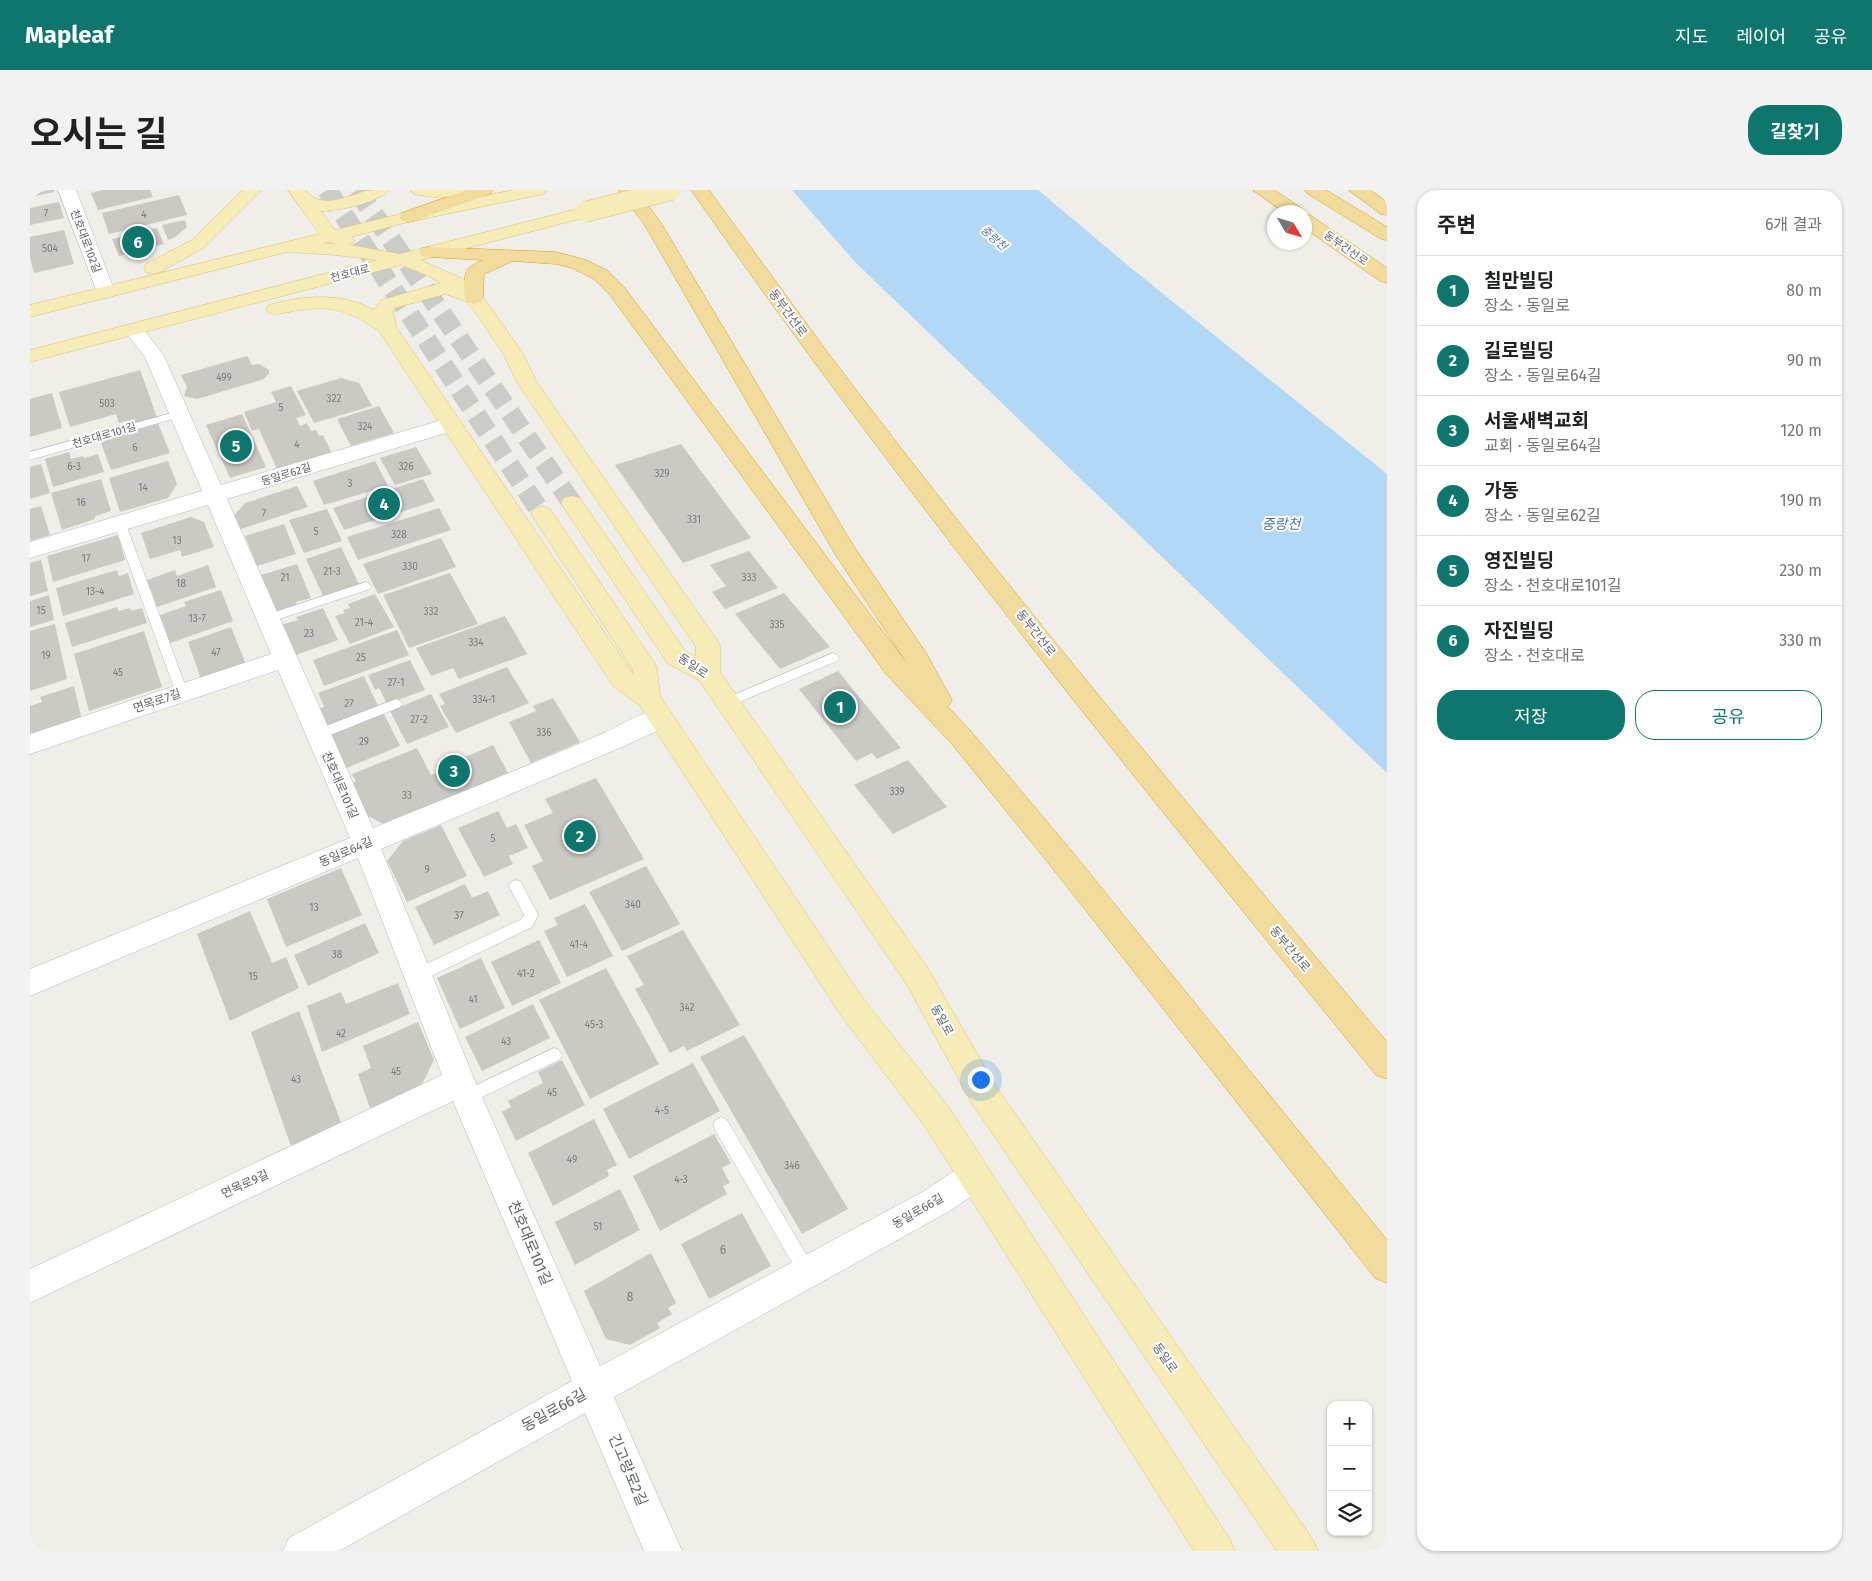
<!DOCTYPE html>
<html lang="ko">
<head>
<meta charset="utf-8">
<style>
  body { margin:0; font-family:"Fira Sans","Noto Sans KR",sans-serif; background:#f2f2f2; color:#202124 }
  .controls { position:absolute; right:15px; bottom:15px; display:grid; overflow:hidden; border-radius:10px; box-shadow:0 1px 4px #0004 }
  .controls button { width:45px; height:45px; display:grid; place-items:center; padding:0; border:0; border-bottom:1px solid #e0e0e0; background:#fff; color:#202124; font:25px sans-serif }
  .compass { position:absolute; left:1237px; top:15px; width:45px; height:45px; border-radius:50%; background:#fff; box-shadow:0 1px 4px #0004; rotate:128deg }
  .you { position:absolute; left:950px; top:889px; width:18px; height:18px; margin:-12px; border:4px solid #fff; border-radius:50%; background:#1a73e8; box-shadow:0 0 0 8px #1a73e833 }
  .badge { display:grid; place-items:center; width:32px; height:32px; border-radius:50%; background:#0f766e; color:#fff; font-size:16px; font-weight:700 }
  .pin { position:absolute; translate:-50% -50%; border:2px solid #fff; box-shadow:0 1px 5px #0006 }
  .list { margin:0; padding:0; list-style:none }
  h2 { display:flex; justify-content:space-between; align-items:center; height:65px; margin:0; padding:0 20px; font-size:21px }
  h2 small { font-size:16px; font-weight:400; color:#757577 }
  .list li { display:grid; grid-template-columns:32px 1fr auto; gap:15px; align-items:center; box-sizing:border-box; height:70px; padding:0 20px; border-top:1px solid #e0e0e0 }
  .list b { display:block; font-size:19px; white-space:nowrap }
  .list p { margin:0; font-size:16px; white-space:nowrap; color:#757577 }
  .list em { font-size:16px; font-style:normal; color:#757577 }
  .actions { display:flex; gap:10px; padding:15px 20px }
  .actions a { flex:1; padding:11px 0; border:1px solid #0f766e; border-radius:20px; text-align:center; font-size:18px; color:#0f766e }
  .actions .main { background:#0f766e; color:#fff }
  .icon { flex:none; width:28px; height:28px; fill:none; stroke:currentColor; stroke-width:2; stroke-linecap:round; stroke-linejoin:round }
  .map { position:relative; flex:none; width:1357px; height:1361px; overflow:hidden; border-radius:20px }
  header { display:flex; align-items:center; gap:30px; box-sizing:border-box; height:70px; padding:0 25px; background:#0f766e; color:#fff }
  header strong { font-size:24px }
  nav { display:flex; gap:28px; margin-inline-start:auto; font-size:18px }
  .intro { display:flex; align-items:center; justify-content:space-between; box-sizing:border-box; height:120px; padding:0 30px }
  h1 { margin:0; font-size:35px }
  .button { padding:12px 22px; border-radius:20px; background:#0f766e; color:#fff; font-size:18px; font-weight:700 }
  main { display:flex; gap:30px; padding:0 30px }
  aside { flex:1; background:#fff; border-radius:20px; box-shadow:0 1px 4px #0004 }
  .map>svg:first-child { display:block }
  .water { fill:#b2d8f5 }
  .building { fill:#cbc9c4 }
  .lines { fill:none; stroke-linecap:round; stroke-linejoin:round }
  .primary-tunnel { stroke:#cbcbc8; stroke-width:20; stroke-dasharray:20 10; stroke-linecap:butt }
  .lane-casing { stroke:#b5b7bb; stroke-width:1 }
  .street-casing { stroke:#b5b7bb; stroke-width:1 }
  .primary-casing { stroke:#e2c16f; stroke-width:1 }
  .highway-casing { stroke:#dca01b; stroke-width:1 }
  .lane { fill:#fff; fill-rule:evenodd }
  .street { fill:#fff; fill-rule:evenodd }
  .primary { fill:#f6ecb7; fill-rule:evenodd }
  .highway { fill:#f1dc9e; fill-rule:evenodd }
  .primary-bridge-casing { stroke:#e2c16f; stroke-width:21; stroke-linecap:butt }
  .primary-bridge { stroke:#f6ecb7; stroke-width:20 }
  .labels { text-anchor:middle; stroke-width:4; stroke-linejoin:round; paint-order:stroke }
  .number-label { font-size:10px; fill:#7a7c7e }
  .far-water-label { font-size:11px; font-style:italic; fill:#4c749e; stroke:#fff }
  .far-street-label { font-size:11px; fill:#5f6266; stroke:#fff }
  .street-label { font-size:12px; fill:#5f6266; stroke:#fff }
  .near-number-label { font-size:12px; fill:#7a7c7e }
  .water-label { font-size:14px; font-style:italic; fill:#4c749e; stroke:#fff }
  .near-street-label { font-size:15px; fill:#5f6266; stroke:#fff }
</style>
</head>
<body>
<header>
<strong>Mapleaf</strong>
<nav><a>지도</a><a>레이어</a><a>공유</a></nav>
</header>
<div class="intro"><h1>오시는 길</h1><a class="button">길찾기</a></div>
<main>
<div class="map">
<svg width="1357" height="1361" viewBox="0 0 1357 1361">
  <rect width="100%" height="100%" fill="#efeee8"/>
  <path class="water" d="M762 0H1008L1101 78 1357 284V583L825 72Z"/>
  <g class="building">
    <path d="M0 0H24V2L0 7Z"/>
    <path d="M72 0H120L123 7 68 20 61 3Z"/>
    <path d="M149 5 157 25 79 44 72 23Z"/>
    <path d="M29 12 34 28 0 35V18Z"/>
    <path d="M155 30 157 37 144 48 138 50 132 35Z"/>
    <path d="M127 38 134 54 89 66 82 49Z"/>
    <path d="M34 40 44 74 4 83 0 68V47Z"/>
    <path d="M217 166 222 175 229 174 239 180V183L234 189 167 209 154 206 157 197 151 185Z"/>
    <path d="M110 180 127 227 97 236 96 231 89 233 86 224 40 237 29 202Z"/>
    <path d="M311 188 329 193 342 216 284 233 267 201Z"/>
    <path d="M261 196 276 225 254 232 266 228 270 236 277 233 281 241 286 240 289 246 293 245 301 262 247 279 229 239 222 241 214 222 246 212 241 202Z"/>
    <path d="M22 203 32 238 0 247V209Z"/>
    <path d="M349 216 364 243 321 256 307 229Z"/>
    <path d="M212 224 236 277 200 288 176 235Z"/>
    <path d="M128 233 140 263 81 280 70 250Z"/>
    <path d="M651 254 721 348 653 373 585 275Z"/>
    <path d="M386 257 402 284 365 295 350 268Z"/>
    <path d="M39 262 41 269 53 266 54 268 68 264 74 282 23 297 15 269Z"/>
    <path d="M138 271 147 294 138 308 90 322 79 288Z"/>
    <path d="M345 271 358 296 294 315 283 291Z"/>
    <path d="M11 274 20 303 0 309V277Z"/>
    <path d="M71 289 81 321 65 326V329L32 340 21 303Z"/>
    <path d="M393 289 405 311 314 340 303 318Z"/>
    <path d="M267 296 278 317 208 340 202 328 215 313Z"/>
    <path d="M11 316 20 345 0 351V319Z"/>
    <path d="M409 318 421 340 328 370 317 347Z"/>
    <path d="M297 319 312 351 274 363 259 330Z"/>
    <path d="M161 327 174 332 184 357 152 367 150 360 120 369 111 343Z"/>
    <path d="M254 334 266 364 227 376 215 346Z"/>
    <path d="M88 345 95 370 23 392 17 366Z"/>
    <path d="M411 348 426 377 348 404 333 374Z"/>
    <path d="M311 357 329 394 293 406 276 369Z"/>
    <path d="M719 361 748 398 695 419 682 402 696 396 680 375Z"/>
    <path d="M11 370 18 401 0 406V373Z"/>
    <path d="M267 374 281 408 266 412 267 415 246 422 231 385Z"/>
    <path d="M178 375 186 397 127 417 117 390 145 380 147 386Z"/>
    <path d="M87 380 89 386 98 383 104 404 33 426 26 398Z"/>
    <path d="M420 383 448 434 379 458 353 405Z"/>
    <path d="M191 400 203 431 140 453 130 425 156 416 154 412Z"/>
    <path d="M754 403 800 457 750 479 705 424Z"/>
    <path d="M345 404 364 437 320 454 305 426 315 423 313 420 320 418 318 414Z"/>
    <path d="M19 405 24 430 0 437V411Z"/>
    <path d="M87 417 89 421 100 418 101 421 112 418 117 433 42 457 35 433Z"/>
    <path d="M293 418 308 450 263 466 250 435 268 430 266 427Z"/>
    <path d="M475 426 497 464 429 489 423 478 401 486 386 458Z"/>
    <path d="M25 434 37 489 0 501V441Z"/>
    <path d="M201 437 215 472 206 480 172 492 158 452Z"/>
    <path d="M367 440 379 465 294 496 283 470Z"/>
    <path d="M114 441 132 497 59 521 44 464Z"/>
    <path d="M380 470 395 500 357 514 349 498 345 500 338 485Z"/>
    <path d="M477 477 499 513 426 543 410 516 415 514 409 504Z"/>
    <path d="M808 481 871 558 847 569 842 563 826 571 769 499Z"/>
    <path d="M334 486 348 516 295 536 287 519 294 517 288 503Z"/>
    <path d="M44 496 52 530 0 546V516L12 512 10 507Z"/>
    <path d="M401 504 419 537 377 554 360 521Z"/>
    <path d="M523 508 550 552 501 573 479 532 506 521 503 516Z"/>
    <path d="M354 524 370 556 314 579 298 545Z"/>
    <path d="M463 555 478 583 355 635 338 626 323 593 326 591 322 584 387 558 401 585 434 571 433 568Z"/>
    <path d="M878 570 917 617 863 644 824 595Z"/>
    <path d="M566 588 614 669 520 710 502 676 513 671 494 635 523 623 515 609Z"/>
    <path d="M468 621 477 638 486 634 498 658 479 666 483 674 454 687 428 638Z"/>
    <path d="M411 635 437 686 377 712 357 671 373 651Z"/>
    <path d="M616 676 650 734 592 761 559 702Z"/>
    <path d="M311 678 332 725 256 757 237 709Z"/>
    <path d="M435 694 442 708 458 701 470 725 404 755 385 717Z"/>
    <path d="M555 714 583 766 537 787 514 741 528 735 524 728Z"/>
    <path d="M220 721 242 773 256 767 269 798 200 831 167 744Z"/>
    <path d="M335 733 349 763 278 796 264 765Z"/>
    <path d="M653 740 710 835 657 861 654 856 640 863 605 799 614 795 597 766Z"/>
    <path d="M509 750 531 793 482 816 461 772Z"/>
    <path d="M451 768 475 818 430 839 407 788Z"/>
    <path d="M576 778 629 874 560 909 509 810Z"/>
    <path d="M368 793 380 824 292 862 277 816 311 802 316 814Z"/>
    <path d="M503 814 520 848 452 881 435 847Z"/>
    <path d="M269 821 312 935 262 959 221 842Z"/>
    <path d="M388 832 404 870 387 904 342 924 328 884 341 878 333 856Z"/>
    <path d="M714 845 818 1019 772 1044 670 867Z"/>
    <path d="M532 870 555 915 486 951 472 922 481 917 478 911 513 893 508 882Z"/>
    <path d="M663 873 690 921 599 969 573 919Z"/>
    <path d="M564 929 587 975 577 980 579 986 523 1016 498 963Z"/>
    <path d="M684 944 701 973 692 978 700 993 693 996 697 1004 630 1041 603 986Z"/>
    <path d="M590 999 610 1040 545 1075 525 1032Z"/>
    <path d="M712 1023 741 1076 679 1109 651 1054Z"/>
    <path d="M621 1063 646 1113 638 1118 642 1124 627 1133 630 1138 600 1155 576 1149 554 1101Z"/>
  </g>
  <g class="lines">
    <g class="primary-tunnel">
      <path d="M297 0 512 324"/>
      <path d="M327 0 542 313"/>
    </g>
    <g class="lane-casing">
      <g id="lane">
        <path d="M149 221 153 222 154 224 153 226 0 270V262Z"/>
        <path d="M90 330 96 334 158 503 156 506H148L146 503 84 334Z"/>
        <path d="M336 392 342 396 340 399 237 433 231 429 233 426Z"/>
        <path d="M803 463 807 465 809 468 807 471 702 515H694L692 512 694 509Z"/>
        <path d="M366 509 370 511 372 514 370 517 288 550 283 549 282 545 283 541Z"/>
        <path d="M486 690 491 692 508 725 502 737 393 790 388 792 383 790 381 785 383 780 492 729 494 725 479 696 481 692Z"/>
        <path d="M524 858 529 860 532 865 529 870 442 912 437 914 432 912 429 907 432 902Z"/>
        <path d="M691 927 697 930 783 1076 785 1082 783 1088 777 1090 771 1088 685 940 683 935 685 930Z"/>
      </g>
    </g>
    <g class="street-casing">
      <g id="street">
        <path d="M28 0H46L85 102 83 106 76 108 69 106 67 102Z"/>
        <path d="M104 134 111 136 134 166 191 295 422 227 429 229 432 234 429 239 197 309 343 638C420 606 499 576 576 542 594 534 621 515 640 521L644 528 640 535 592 557 351 659 445 891 570 1176 896 1000 933 975 944 970 955 975 960 986 955 997 918 1022 584 1207 652 1361H614L555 1223 309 1361H253L259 1348 542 1191 423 911 0 1113V1079L412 885 328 668 0 806V779L320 648 248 480 0 564V544L241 464 178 315 0 368V352L172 301 115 167 94 140 97 136Z"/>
      </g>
    </g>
    <g class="primary-casing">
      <g id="primary">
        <path d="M213 0H232L174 58 130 82 123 84 116 82 114 78 116 74 162 50Z"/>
        <path d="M258 0H276C290 20 316 7 335 1 342 0 351 0 359 0 349 13 307 21 291 21L305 40 378 22 483 0H517L514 4 508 5 378 32 321 47 325 51 320 55 370 64 555 17 561 18 564 22 561 26 391 70 431 88 451 104 494 165 506 191 687 450 690 456V482L897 777 965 895 1282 1348 1288 1361H1247L943 915 877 795 669 490 638 474 534 318 531 313 534 308 542 306 550 308 656 462 666 466V457L486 191 474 165 444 120 435 111 415 104 365 118 363 120 366 137 603 484V480L501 324 504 319 512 316 520 319 624 472 627 479 630 506 832 807 918 916 1199 1348 1205 1361H1164L896 938 812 827 609 515 583 496 349 141C321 122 304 115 270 120 259 121 249 126 239 123L236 119 239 115 246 113C279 105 313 103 344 120L351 110 411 93 396 85 371 75 0 172V160L347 70 306 65 257 62 0 127V115L289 44ZM299 52 307 54 294 53Z"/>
        <path d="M381 0H440L437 4C420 8 401 8 384 4Z"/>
      </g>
    </g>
    <g class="highway-casing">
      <g id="highway">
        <path d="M437 0H463L460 4 384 31 378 32 372 31 369 27 372 23Z"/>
        <path d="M589 0H607L631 33 821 352 896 463 922 510 918 517 939 539 1040 659 1357 1050V1093L1345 1088 1020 675 921 553 856 484 580 105 564 89 542 78 526 74 483 71 454 84 453 108 451 112 444 114 437 112C433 106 433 84 438 79 442 75 448 72 453 70L398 67 392 66 389 62 392 58 398 57 526 62 556 70 578 81 594 97 878 475 805 364 614 34Z"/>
        <path d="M661 0H679C718 53 756 106 795 159 974 396 1166 624 1357 852V889L1346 885C1111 596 874 306 661 0Z"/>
        <path d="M1223 0H1244L1271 18 1274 22H1254Z"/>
        <path d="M1275 0H1296L1357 37V50L1351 49 1278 4Z"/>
        <path d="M1319 0H1340L1357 12V25L1351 24Z"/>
        <path d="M1274 24 1280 25 1357 78V93L1350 91 1274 38Z"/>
      </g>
    </g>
    <use href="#lane" class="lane"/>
    <use href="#street" class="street"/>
    <use href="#primary" class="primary"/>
    <use href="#highway" class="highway"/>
    <g class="primary-bridge-casing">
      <path id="primary-bridge" d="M555 22 641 0"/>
    </g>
    <use href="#primary-bridge" class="primary-bridge"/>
  </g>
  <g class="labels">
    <g class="number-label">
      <text x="16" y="27">7</text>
      <text x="114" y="28">4</text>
      <text x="20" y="62">504</text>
      <text x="194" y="191">499</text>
      <text x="304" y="212">322</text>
      <text x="77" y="217">503</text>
      <text x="251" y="221">5</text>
      <text x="335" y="240">324</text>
      <text x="267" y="258">4</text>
      <text x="105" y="261">6</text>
      <text x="44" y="280">6-3</text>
      <text x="376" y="280">326</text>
      <text x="632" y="287">329</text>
      <text x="320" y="297">3</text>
      <text x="113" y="301">14</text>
      <text x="51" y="316">16</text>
      <text x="234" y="327">7</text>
      <text x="664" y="333">331</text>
      <text x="286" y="345">5</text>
      <text x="369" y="348">328</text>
      <text x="147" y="354">13</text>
      <text x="56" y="372">17</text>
      <text x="380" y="380">330</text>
      <text x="302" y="385">21-3</text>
      <text x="255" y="391">21</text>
      <text x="719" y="391">333</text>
      <text x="151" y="397">18</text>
      <text x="65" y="405">13-4</text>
      <text x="11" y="424">15</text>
      <text x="401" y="425">332</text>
      <text x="167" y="432">13-7</text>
      <text x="334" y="436">21-4</text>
      <text x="747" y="438">335</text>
      <text x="279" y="447">23</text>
      <text x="446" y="456">334</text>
      <text x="186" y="466">47</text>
      <text x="16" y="469">19</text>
      <text x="331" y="471">25</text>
      <text x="88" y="486">45</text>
      <text x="366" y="496">27-1</text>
      <text x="454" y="513">334-1</text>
      <text x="319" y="517">27</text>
      <text x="389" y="533">27-2</text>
      <text x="514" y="546">336</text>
      <text x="334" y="555">29</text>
      <text x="867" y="605">339</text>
      <text x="377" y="609">33</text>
      <text x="463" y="652">5</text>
      <text x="397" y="683">9</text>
      <text x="603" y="718">340</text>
      <text x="284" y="721">13</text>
      <text x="429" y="729">37</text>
      <text x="549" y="758">41-4</text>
      <text x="307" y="768">38</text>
      <text x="496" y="787">41-2</text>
      <text x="223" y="790">15</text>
      <text x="443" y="813">41</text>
      <text x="657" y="821">342</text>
      <text x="564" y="838">45-3</text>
      <text x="311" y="847">42</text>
      <text x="476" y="855">43</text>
      <text x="366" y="885">45</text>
      <text x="266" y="893">43</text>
      <text x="522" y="906">45</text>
      <text x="632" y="924">4-5</text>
      <text x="542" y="973">49</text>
      <text x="762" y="979">346</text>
      <text x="651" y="993">4-3</text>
      <text x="568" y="1040">51</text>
    </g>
    <g class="far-water-label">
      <text transform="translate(964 48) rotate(41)" y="4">중랑천</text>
    </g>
    <g class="far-street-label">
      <text transform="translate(56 51) rotate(69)" y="4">천호대로102길</text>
      <text transform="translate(1316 58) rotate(35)" y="4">동부간선로</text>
      <text transform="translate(320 83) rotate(-15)" y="4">천호대로</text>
      <text transform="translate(74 245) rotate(-16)" y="4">천호대로101길</text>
      <text transform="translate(256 284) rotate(-17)" y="4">동일로62길</text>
    </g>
    <g class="street-label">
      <text transform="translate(758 123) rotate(54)" y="4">동부간선로</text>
      <text transform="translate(1006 443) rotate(52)" y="4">동부간선로</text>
      <text transform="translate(663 476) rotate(34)" y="4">동일로</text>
      <text transform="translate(127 511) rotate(-19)" y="4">면목로7길</text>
      <text transform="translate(310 595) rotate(66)" y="4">천호대로101길</text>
      <text transform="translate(316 662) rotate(-23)" y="4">동일로64길</text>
      <text transform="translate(1260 759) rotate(50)" y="4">동부간선로</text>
      <text transform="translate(912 830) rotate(61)" y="4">동일로</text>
      <text transform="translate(215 994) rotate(-25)" y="4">면목로9길</text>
      <text transform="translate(888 1021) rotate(-30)" y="4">동일로66길</text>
      <text transform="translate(1135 1168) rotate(55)" y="4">동일로</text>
    </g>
    <g class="near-number-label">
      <text x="693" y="1064">6</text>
      <text x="600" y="1111">8</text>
    </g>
    <g class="water-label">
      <text x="1251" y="339">중랑천</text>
    </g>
    <g class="near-street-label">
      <text transform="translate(500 1053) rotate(67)" y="5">천호대로101길</text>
      <text transform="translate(524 1220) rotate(-29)" y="5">동일로66길</text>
      <text transform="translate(598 1280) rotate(67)" y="5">긴고랑로2길</text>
    </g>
  </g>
</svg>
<div class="controls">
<button>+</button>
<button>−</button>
<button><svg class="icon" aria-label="layers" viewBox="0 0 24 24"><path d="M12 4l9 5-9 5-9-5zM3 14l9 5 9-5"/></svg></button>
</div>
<svg class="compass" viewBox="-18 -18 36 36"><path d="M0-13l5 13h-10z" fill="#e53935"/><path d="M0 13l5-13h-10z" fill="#757577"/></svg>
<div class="you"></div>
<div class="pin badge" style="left:810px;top:517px">1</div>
<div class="pin badge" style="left:550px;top:646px">2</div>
<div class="pin badge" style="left:424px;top:581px">3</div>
<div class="pin badge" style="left:354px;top:314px">4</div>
<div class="pin badge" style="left:206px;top:256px">5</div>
<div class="pin badge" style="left:108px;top:52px">6</div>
</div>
<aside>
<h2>주변<small>6개 결과</small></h2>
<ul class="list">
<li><span class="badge">1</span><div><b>칠만빌딩</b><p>장소 · 동일로</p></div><em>80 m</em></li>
<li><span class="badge">2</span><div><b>길로빌딩</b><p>장소 · 동일로64길</p></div><em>90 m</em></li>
<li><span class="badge">3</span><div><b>서울새벽교회</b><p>교회 · 동일로64길</p></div><em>120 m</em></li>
<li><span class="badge">4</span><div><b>가동</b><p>장소 · 동일로62길</p></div><em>190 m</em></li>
<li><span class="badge">5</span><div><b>영진빌딩</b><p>장소 · 천호대로101길</p></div><em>230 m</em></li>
<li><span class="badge">6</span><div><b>자진빌딩</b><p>장소 · 천호대로</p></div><em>330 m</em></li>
</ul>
<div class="actions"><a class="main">저장</a><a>공유</a></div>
</aside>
</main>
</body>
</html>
